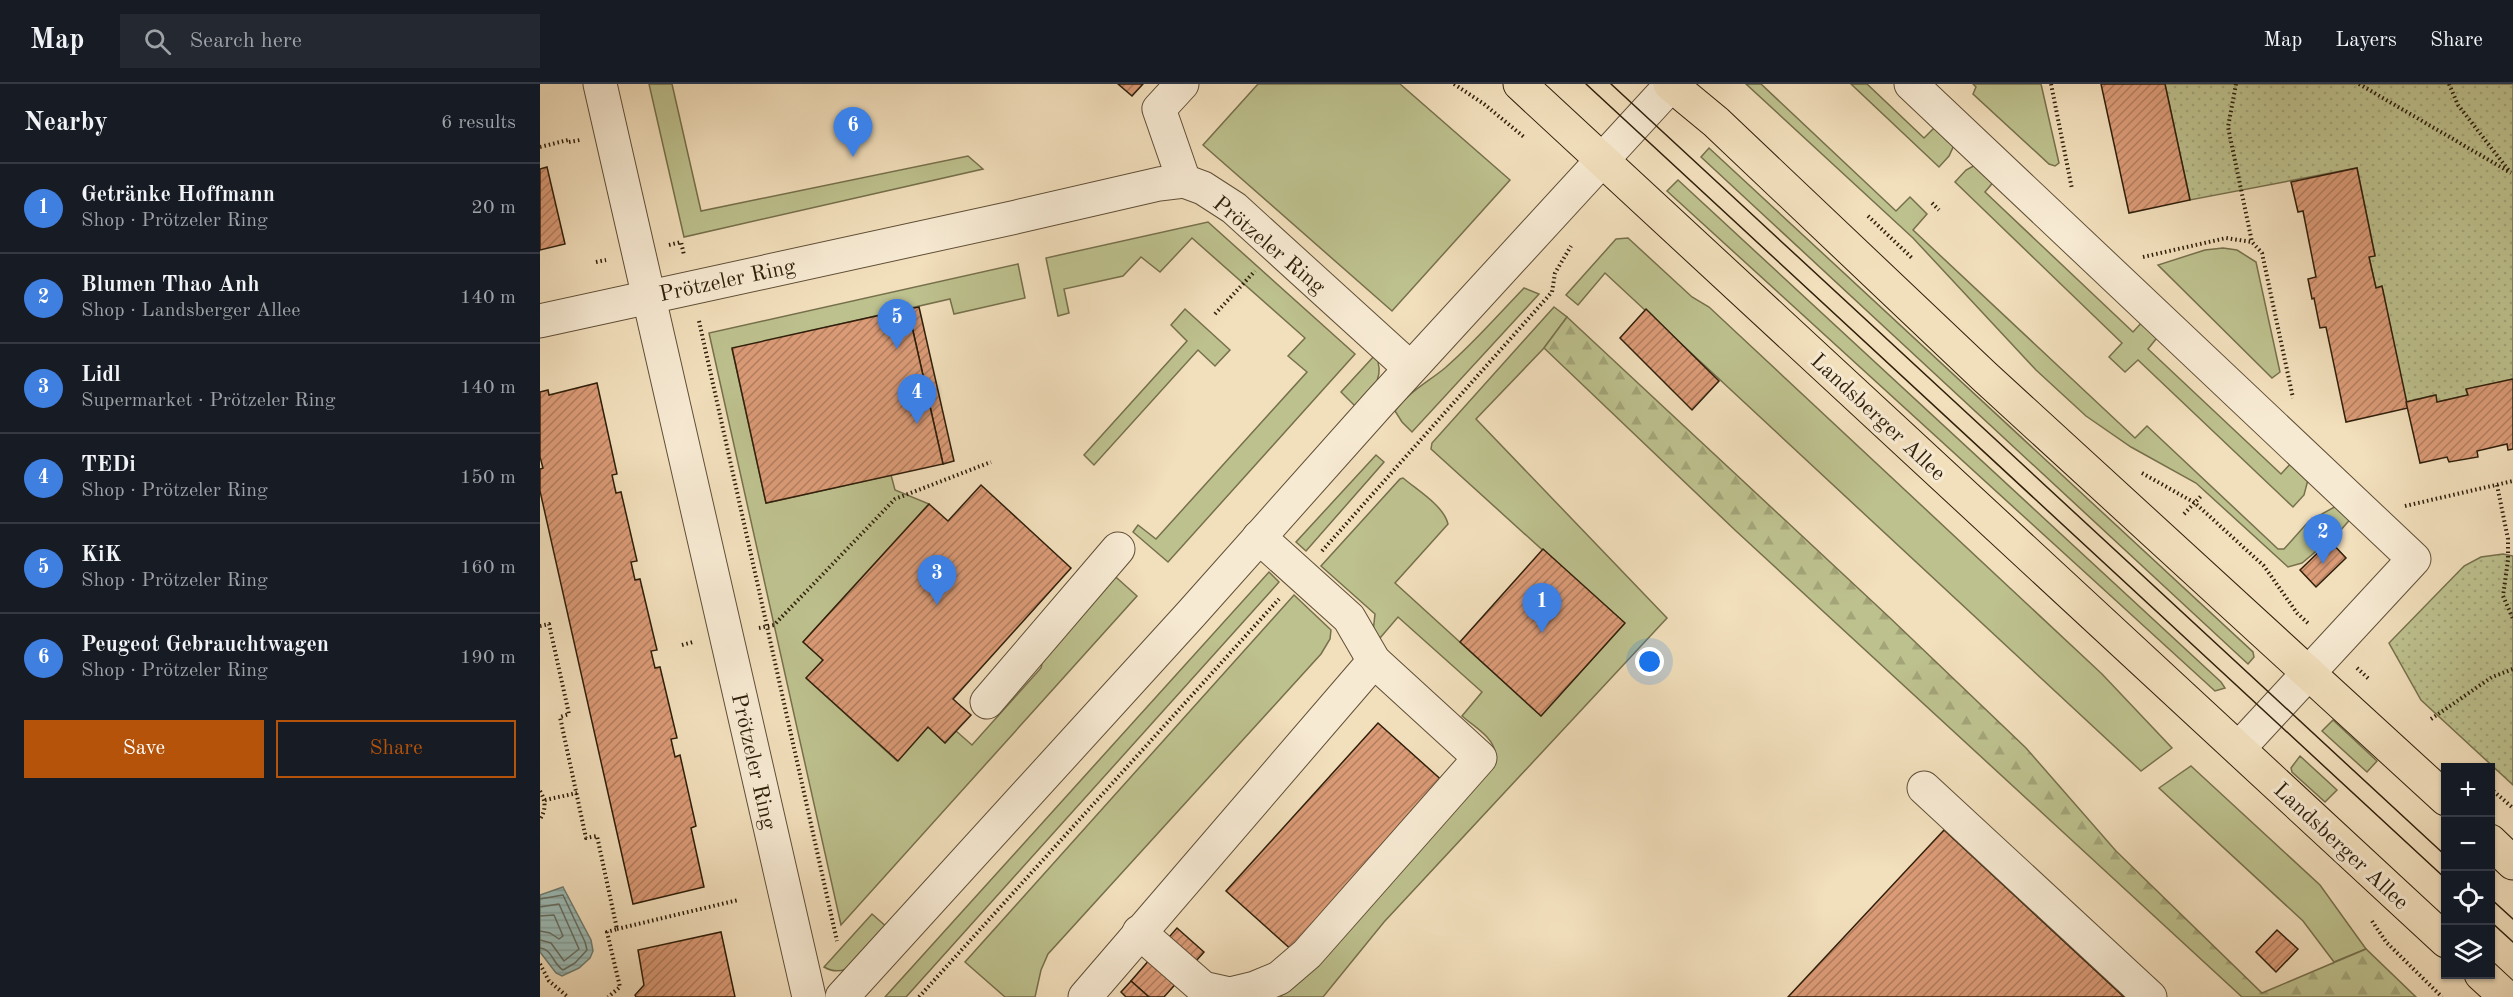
<!DOCTYPE html>
<html lang="en">
<head>
<meta charset="utf-8">
<style>
  body { margin:0; font-family:"Old Standard TT",serif; background:#242831; color:#f1f3f6 }
  .controls { position:absolute; right:18px; bottom:18px; display:grid; overflow:hidden; border-radius:0px; box-shadow:0 2px 4px #0004 }
  .controls button { width:54px; height:54px; display:grid; place-items:center; padding:0; border:0; border-bottom:2px solid #363941; background:#171b24; color:#f1f3f6; font:30px sans-serif }
  .you { position:absolute; left:1110px; top:578px; width:21px; height:21px; margin:-15px; border:4px solid #fff; border-radius:50%; background:#1a73e8; box-shadow:0 0 0 9px #1a73e833 }
  .badge { display:grid; place-items:center; width:39px; height:39px; border-radius:50%; background:#b45309; color:#fff; font-size:20px; font-weight:700 }
  .pin { position:absolute; translate:-50% -50px; filter:drop-shadow(0 2px 3px #0008) }
  .pin::after { content:''; position:absolute; top:32px; width:21px; height:18px; background:inherit; clip-path:polygon(0 0,100% 0,50% 100%) }
  .list { margin:0; padding:0; list-style:none }
  h2 { display:flex; justify-content:space-between; align-items:center; height:78px; margin:0; padding:0 24px; font-size:26px }
  h2 small { font-size:20px; font-weight:400; color:#9ea1a6 }
  .list li { display:grid; grid-template-columns:39px 1fr auto; gap:18px; align-items:center; box-sizing:border-box; height:90px; padding:0 24px; border-top:2px solid #363941 }
  .list b { display:block; font-size:22px; white-space:nowrap }
  .list p { margin:0; font-size:20px; white-space:nowrap; color:#9ea1a6 }
  .list em { font-size:20px; font-style:normal; color:#9ea1a6 }
  .actions { display:flex; gap:12px; padding:18px 24px }
  .actions a { flex:1; padding:14px 0; border:2px solid #b45309; border-radius:0px; text-align:center; font-size:21px; color:#b45309 }
  .actions .main { background:#b45309; color:#fff }
  .icon { flex:none; width:33px; height:33px; fill:none; stroke:currentColor; stroke-width:2; stroke-linecap:round; stroke-linejoin:round }
  .map { position:relative; flex:none; width:1973px; height:913px; overflow:hidden }
  header { display:flex; align-items:center; gap:36px; box-sizing:border-box; height:84px; padding:0 30px; background:#171b24; border-bottom:2px solid #363941 }
  header strong { font-size:28px }
  nav { display:flex; gap:33px; margin-inline-start:auto; font-size:21px }
  .search { width:420px; height:54px; background:#242831; display:flex; align-items:center; gap:15px; box-sizing:border-box; padding:0 21px; border-radius:0px; color:#9ea1a6; font-size:22px }
  main { display:flex }
  aside { flex:1; background:#171b24 }
  .map>svg:first-child { display:block }
  .grass { fill:#bdc18e; stroke:#76704c; stroke-width:1.5 }
  .forest { fill:url(#forest-firs); stroke:#76704c; stroke-width:1.5 }
  .park { fill:url(#park-dots); stroke:#76704c; stroke-width:1.5 }
  .water { fill:url(#water-rules); stroke:#707d72; stroke-width:1.5 }
  .lines { fill:none; stroke-linecap:round; stroke-linejoin:round }
  .shore { stroke:#666e61; stroke-width:1.5 }
  .building { fill:url(#building-hatch); stroke:#2f1f0b; stroke-width:1.5 }
  .minor-casing { stroke:#604f37; stroke-width:35 }
  .major-casing { stroke:#2f1f0b; stroke-width:35 }
  .path { stroke:#2f1f0b; stroke-width:4; stroke-dasharray:1.5 3; stroke-linecap:butt }
  .minor { stroke:#f7ead3; stroke-width:33 }
  .major { stroke:#f2dfbc; stroke-width:33 }
  .tram { stroke:#2f1f0b; stroke-width:1.5 }
  .labels { text-anchor:middle; stroke-width:6; stroke-linejoin:round; paint-order:stroke }
  .street-label { font-size:22px; fill:#2f1f0b; stroke:#f7ead3 }
</style>
</head>
<body>
<header>
<strong>Map</strong>
<div class="search"><svg class="icon" aria-label="search" viewBox="0 0 24 24"><circle cx="10" cy="10" r="6"/><path d="M15 15l6 6"/></svg>Search here</div>
<nav><a>Map</a><a>Layers</a><a>Share</a></nav>
</header>
<main>
<aside>
<h2>Nearby<small>6 results</small></h2>
<ul class="list">
<li><span class="badge" style="background:#3f7fe0">1</span><div><b>Getränke Hoffmann</b><p>Shop · Prötzeler Ring</p></div><em>20 m</em></li>
<li><span class="badge" style="background:#3f7fe0">2</span><div><b>Blumen Thao Anh</b><p>Shop · Landsberger Allee</p></div><em>140 m</em></li>
<li><span class="badge" style="background:#3f7fe0">3</span><div><b>Lidl</b><p>Supermarket · Prötzeler Ring</p></div><em>140 m</em></li>
<li><span class="badge" style="background:#3f7fe0">4</span><div><b>TEDi</b><p>Shop · Prötzeler Ring</p></div><em>150 m</em></li>
<li><span class="badge" style="background:#3f7fe0">5</span><div><b>KiK</b><p>Shop · Prötzeler Ring</p></div><em>160 m</em></li>
<li><span class="badge" style="background:#3f7fe0">6</span><div><b>Peugeot Gebrauchtwagen</b><p>Shop · Prötzeler Ring</p></div><em>190 m</em></li>
</ul>
<div class="actions"><a class="main">Save</a><a>Share</a></div>
</aside>
<div class="map">
<svg width="1973" height="913" viewBox="0 0 1973 913">
  <defs>
    <pattern id="forest-firs" width="22" height="20" patternUnits="userSpaceOnUse" patternTransform="scale(1.5)"><rect width="22" height="20" fill="#bdc18e"/><path d="M5 1l3.5 6h-7zM16 11l3.5 6h-7z" fill="#a3a579"/></pattern>
    <pattern id="park-dots" width="8" height="8" patternUnits="userSpaceOnUse" patternTransform="scale(1.5)"><rect width="8" height="8" fill="#bdc18e"/><path d="M2 2h.1M6 6h.1" fill="none" stroke="#a3a579" stroke-width="1.8" stroke-linecap="round"/></pattern>
    <pattern id="water-rules" width="6" height="5" patternUnits="userSpaceOnUse" patternTransform="scale(1.5)"><rect width="6" height="5" fill="#9cbcb7"/><path d="M0 2.5h6" fill="none" stroke="#87a19c"/></pattern>
    <pattern id="building-hatch" width="6" height="6" patternUnits="userSpaceOnUse" patternTransform="scale(1.5)"><rect width="6" height="6" fill="#db9b77"/><path d="M-1 1l2-2M0 6l6-6M5 7l2-2" fill="none" stroke="#b27e60"/></pattern>
  </defs>
  <rect width="100%" height="100%" fill="#f2dfbc"/>
  <filter id="stains"><feTurbulence type="fractalNoise" baseFrequency=".00333" numOctaves="4"/><feColorMatrix values="0 0 0 0 .2 0 0 0 0 .09 0 0 0 0 .02 0 0 0 .5 -.17"/></filter>
  <radialGradient id="worn" r=".72"><stop offset=".6" stop-color="#630" stop-opacity="0"/><stop offset="1" stop-color="#630" stop-opacity=".3"/></radialGradient>
  <g class="grass">
    <path d="M109 0H132L161 127 428 72 443 85 144 153Z"/>
    <path d="M718 0H860L970 96 852 227 663 61Z"/>
    <path d="M1206 0H1221L1356 127 1370 113 1387 130 1373 146 1595 354 1607 342 1738 465H1744L1769 437 1800 420 1813 432 1800 447 1762 479 1748 483 1656 399 1591 363 1546 332 1496 286 1373 154Z"/>
    <path d="M1311 0H1327L1384 54 1396 42 1415 59 1409 72 1399 83Z"/>
    <path d="M1433 0H1501L1519 79 1515 82 1509 80 1433 10 1436 3Z"/>
    <path d="M1169 64 1713 568 1714 573 1708 580 1161 73Z"/>
    <path d="M1441 78 1456 95 1445 108 1593 248 1604 236 1620 250 1608 265 1741 390 1753 377 1769 392 1764 411 1753 423 1598 276 1585 288 1569 273 1582 259 1415 98 1426 86Z"/>
    <path d="M1138 96 1681 598 1685 604 1675 607 1127 107Z"/>
    <path d="M668 138 815 270 628 478 593 448 598 441 616 455 767 288 748 272 765 254 652 154 620 188 601 173 583 192 524 205 529 229 518 232 506 174Z"/>
    <path d="M1088 154 1152 213 1169 223 1562 590 1632 664 1601 687 1065 189 1038 221 1026 211 1076 155Z"/>
    <path d="M1683 164 1697 166 1716 178 1740 288 1732 294 1618 181 1665 166Z"/>
    <path d="M478 180 485 214 414 230 410 215 192 265 226 419 351 391 355 406 389 420 263 558 283 576 267 595 357 677 388 643 405 659 416 647 432 661 501 584 507 558 568 486 597 512 301 841 169 249Z"/>
    <path d="M984 204 999 210 872 348 862 338 855 327C867 309 888 298 905 284 933 260 958 231 984 204Z"/>
    <path d="M1014 223 1027 233 1004 264 936 335 1127 534 844 838 783 913H740L955 670C955 654 933 642 922 632L942 608 858 533 840 554H837L833 548 835 530 781 482 860 395 863 394C877 406 904 422 908 440L855 499 1001 632 1084 540 891 365 892 359Z"/>
    <path d="M645 225 690 266 675 282 658 266 554 381 544 371 647 257 631 241Z"/>
    <path d="M835 271C847 293 831 307 817 324L801 308Z"/>
    <path d="M836 371 844 378 766 467 756 458Z"/>
    <path d="M729 488 739 498 366 913H345Z"/>
    <path d="M754 511 791 546 790 555 781 570 508 870 501 886 495 913H465L425 878Z"/>
    <path d="M1793 636 1837 677 1827 688 1782 647Z"/>
    <path d="M1760 672 1797 706 1785 718 1752 688 1751 684Z"/>
    <path d="M1651 682 1780 801 1826 865 1794 878 1763 837 1619 704Z"/>
    <path d="M332 830 348 844C333 861 311 899 284 883Z"/>
  </g>
  <path class="forest" d="M1027 233 1349 533 1486 664 1576 767 1722 909 1826 865 1876 913H1702L1196 447 1004 264Z"/>
  <g class="park">
    <path d="M1625 0H1973V295L1926 306 1928 311 1897 318 1895 311 1866 318 1842 203 1836 204 1829 173 1835 171 1817 84 1650 116Z"/>
    <path d="M1963 470 1973 472V701L1881 616 1849 559 1924 482 1941 473Z"/>
  </g>
  <path class="water" d="M23 803 51 856 53 867 50 874 39 884 22 892 16 889 0 868V811Z"/>
  <g class="lines">
    <g class="shore">
      <path d="M0 815 23 811 45 858 47 866 35 879 23 886C13 880 12 865 0 864"/>
      <path d="M0 823 19 820 39 865 24 877 11 859 0 856"/>
      <path d="M0 832 14 831 23 852 19 855 10 849 0 847"/>
    </g>
  </g>
  <g class="building">
    <path d="M578 0H603L592 12Z"/>
    <path d="M1561 0H1625L1650 116 1589 129Z"/>
    <path d="M7 83 25 160 0 166V85Z"/>
    <path d="M1817 84 1835 172 1829 173 1836 204 1842 202 1868 324 1806 338 1786 243 1780 244 1774 214 1772 215 1768 195 1776 193 1763 127 1758 128 1751 98Z"/>
    <path d="M379 223 414 377 403 380 368 225Z"/>
    <path d="M368 225 403 380 226 419 192 264Z"/>
    <path d="M1106 225 1179 297 1152 326 1080 254Z"/>
    <path d="M1973 295V365L1968 366 1967 360 1937 367 1938 373 1909 378 1907 373 1880 379 1866 318 1896 311 1897 318 1928 311 1926 305Z"/>
    <path d="M57 299 77 390 72 391 76 409 81 408 97 477 91 478 95 496 100 495 117 566 111 567 115 584 120 583 137 654 131 655 135 673 140 671 156 742 151 744 164 803 93 820 0 407V385L3 384 0 373V308L8 306 9 311Z"/>
    <path d="M441 401 531 484 413 615 431 631 405 659 388 643 358 677 266 594 283 576 263 558 389 420 408 437Z"/>
    <path d="M1790 457 1806 474 1776 503 1760 486Z"/>
    <path d="M1003 465 1085 539 1001 632 920 558Z"/>
    <path d="M838 639 906 700 754 868 686 807Z"/>
    <path d="M1404 746 1584 913H1248Z"/>
    <path d="M637 844 664 868 624 913H609L591 897Z"/>
    <path d="M1737 846 1758 865 1736 888 1716 868Z"/>
    <path d="M181 848 195 913H96L95 911 104 901 98 866Z"/>
    <path d="M591 897 609 913H586L581 908Z"/>
  </g>
  <g class="lines">
    <g class="minor-casing">
      <g id="minor">
        <path d="M60 0 269 913"/>
        <path d="M642 0 619 25 644 97"/>
        <path d="M1371 0 1874 475 1699 664"/>
        <path d="M0 237 476 133 619 100 644 97 663 104 694 124 870 284"/>
        <path d="M447 618 578 465"/>
        <path d="M1384 704 1610 913"/>
        <path d="M599 848 663 904 690 910 715 904 739 894 767 870 940 674 834 577 809 534 719 453"/>
        <path d="M302 913 651 530 840 318 1131 1"/>
        <path d="M545 913 834 577"/>
      </g>
    </g>
    <g class="major-casing">
      <g id="major">
        <path d="M980 0 1906 857"/>
        <path d="M1130 0 1176 38 1444 292 1906 715"/>
        <path d="M1950 757 1973 779"/>
        <path d="M1941 890 1966 913"/>
      </g>
    </g>
    <g class="path">
      <path d="M914 0 944 20 984 53"/>
      <path d="M1511 0 1532 105"/>
      <path d="M1696 0 1688 43 1712 158"/>
      <path d="M1819 0 1971 89"/>
      <path d="M1909 0 1918 21 1970 88"/>
      <path d="M29 58 40 56"/>
      <path d="M0 63 28 56"/>
      <path d="M1392 119 1399 126"/>
      <path d="M1328 132 1372 174"/>
      <path d="M129 161 141 158 144 171"/>
      <path d="M1603 173 1686 154 1712 158 1722 169 1753 314"/>
      <path d="M56 178 66 176"/>
      <path d="M675 230 715 187"/>
      <path d="M159 237 297 857"/>
      <path d="M1602 389 1655 419 1724 482 1757 529 1770 541"/>
      <path d="M1957 401 1968 455V476L1963 512 1973 535"/>
      <path d="M1865 422 1973 397"/>
      <path d="M1644 430 1662 411"/>
      <path d="M782 467 1012 208 1015 189 1031 162"/>
      <path d="M0 542 9 540 29 630 20 633 46 754 57 752 77 845 67 848 80 903 68 913"/>
      <path d="M219 544 234 541 355 415 451 378"/>
      <path d="M142 561 153 558"/>
      <path d="M1817 584 1830 596"/>
      <path d="M1891 635 1952 593 1973 585"/>
      <path d="M1950 704 1973 724"/>
      <path d="M0 707C6 717 6 726 0 735"/>
      <path d="M5 716 37 709"/>
      <path d="M1832 837 1846 858 1902 913"/>
      <path d="M77 845 198 816"/>
      <path d="M0 880 9 897 28 913"/>
      <path d="M379 913 739 515"/>
    </g>
    <use href="#minor" class="minor"/>
    <use href="#major" class="major"/>
    <g class="tram">
      <path d="M1046 0 1906 795"/>
      <path d="M1071 0 1906 772"/>
      <path d="M1950 814 1973 835"/>
      <path d="M1950 837 1973 858"/>
    </g>
  </g>
  <g class="labels">
    <g class="street-label">
      <text transform="translate(730 160) rotate(40)" y="8">Prötzeler Ring</text>
      <text transform="translate(187 195) rotate(-12)" y="8">Prötzeler Ring</text>
      <text transform="translate(1339 332) rotate(43)" y="8">Landsberger Allee</text>
      <text transform="translate(215 677) rotate(77)" y="8">Prötzeler Ring</text>
      <text transform="translate(1802 761) rotate(43)" y="8">Landsberger Allee</text>
    </g>
  </g>
  <rect width="100%" height="100%" filter="url(#stains)"/>
  <rect width="100%" height="100%" fill="url(#worn)"/>
</svg>
<div class="controls">
<button>+</button>
<button>−</button>
<button><svg class="icon" aria-label="locate" viewBox="0 0 24 24"><circle cx="12" cy="12" r="6"/><path d="M12 2v4M12 18v4M2 12h4M18 12h4"/></svg></button>
<button><svg class="icon" aria-label="layers" viewBox="0 0 24 24"><path d="M12 4l9 5-9 5-9-5zM3 14l9 5 9-5"/></svg></button>
</div>
<div class="you"></div>
<div class="pin badge" style="left:1002px;top:549px;background:#3f7fe0">1</div>
<div class="pin badge" style="left:1783px;top:480px;background:#3f7fe0">2</div>
<div class="pin badge" style="left:397px;top:521px;background:#3f7fe0">3</div>
<div class="pin badge" style="left:377px;top:340px;background:#3f7fe0">4</div>
<div class="pin badge" style="left:357px;top:265px;background:#3f7fe0">5</div>
<div class="pin badge" style="left:313px;top:73px;background:#3f7fe0">6</div>
</div>
</main>
</body>
</html>
